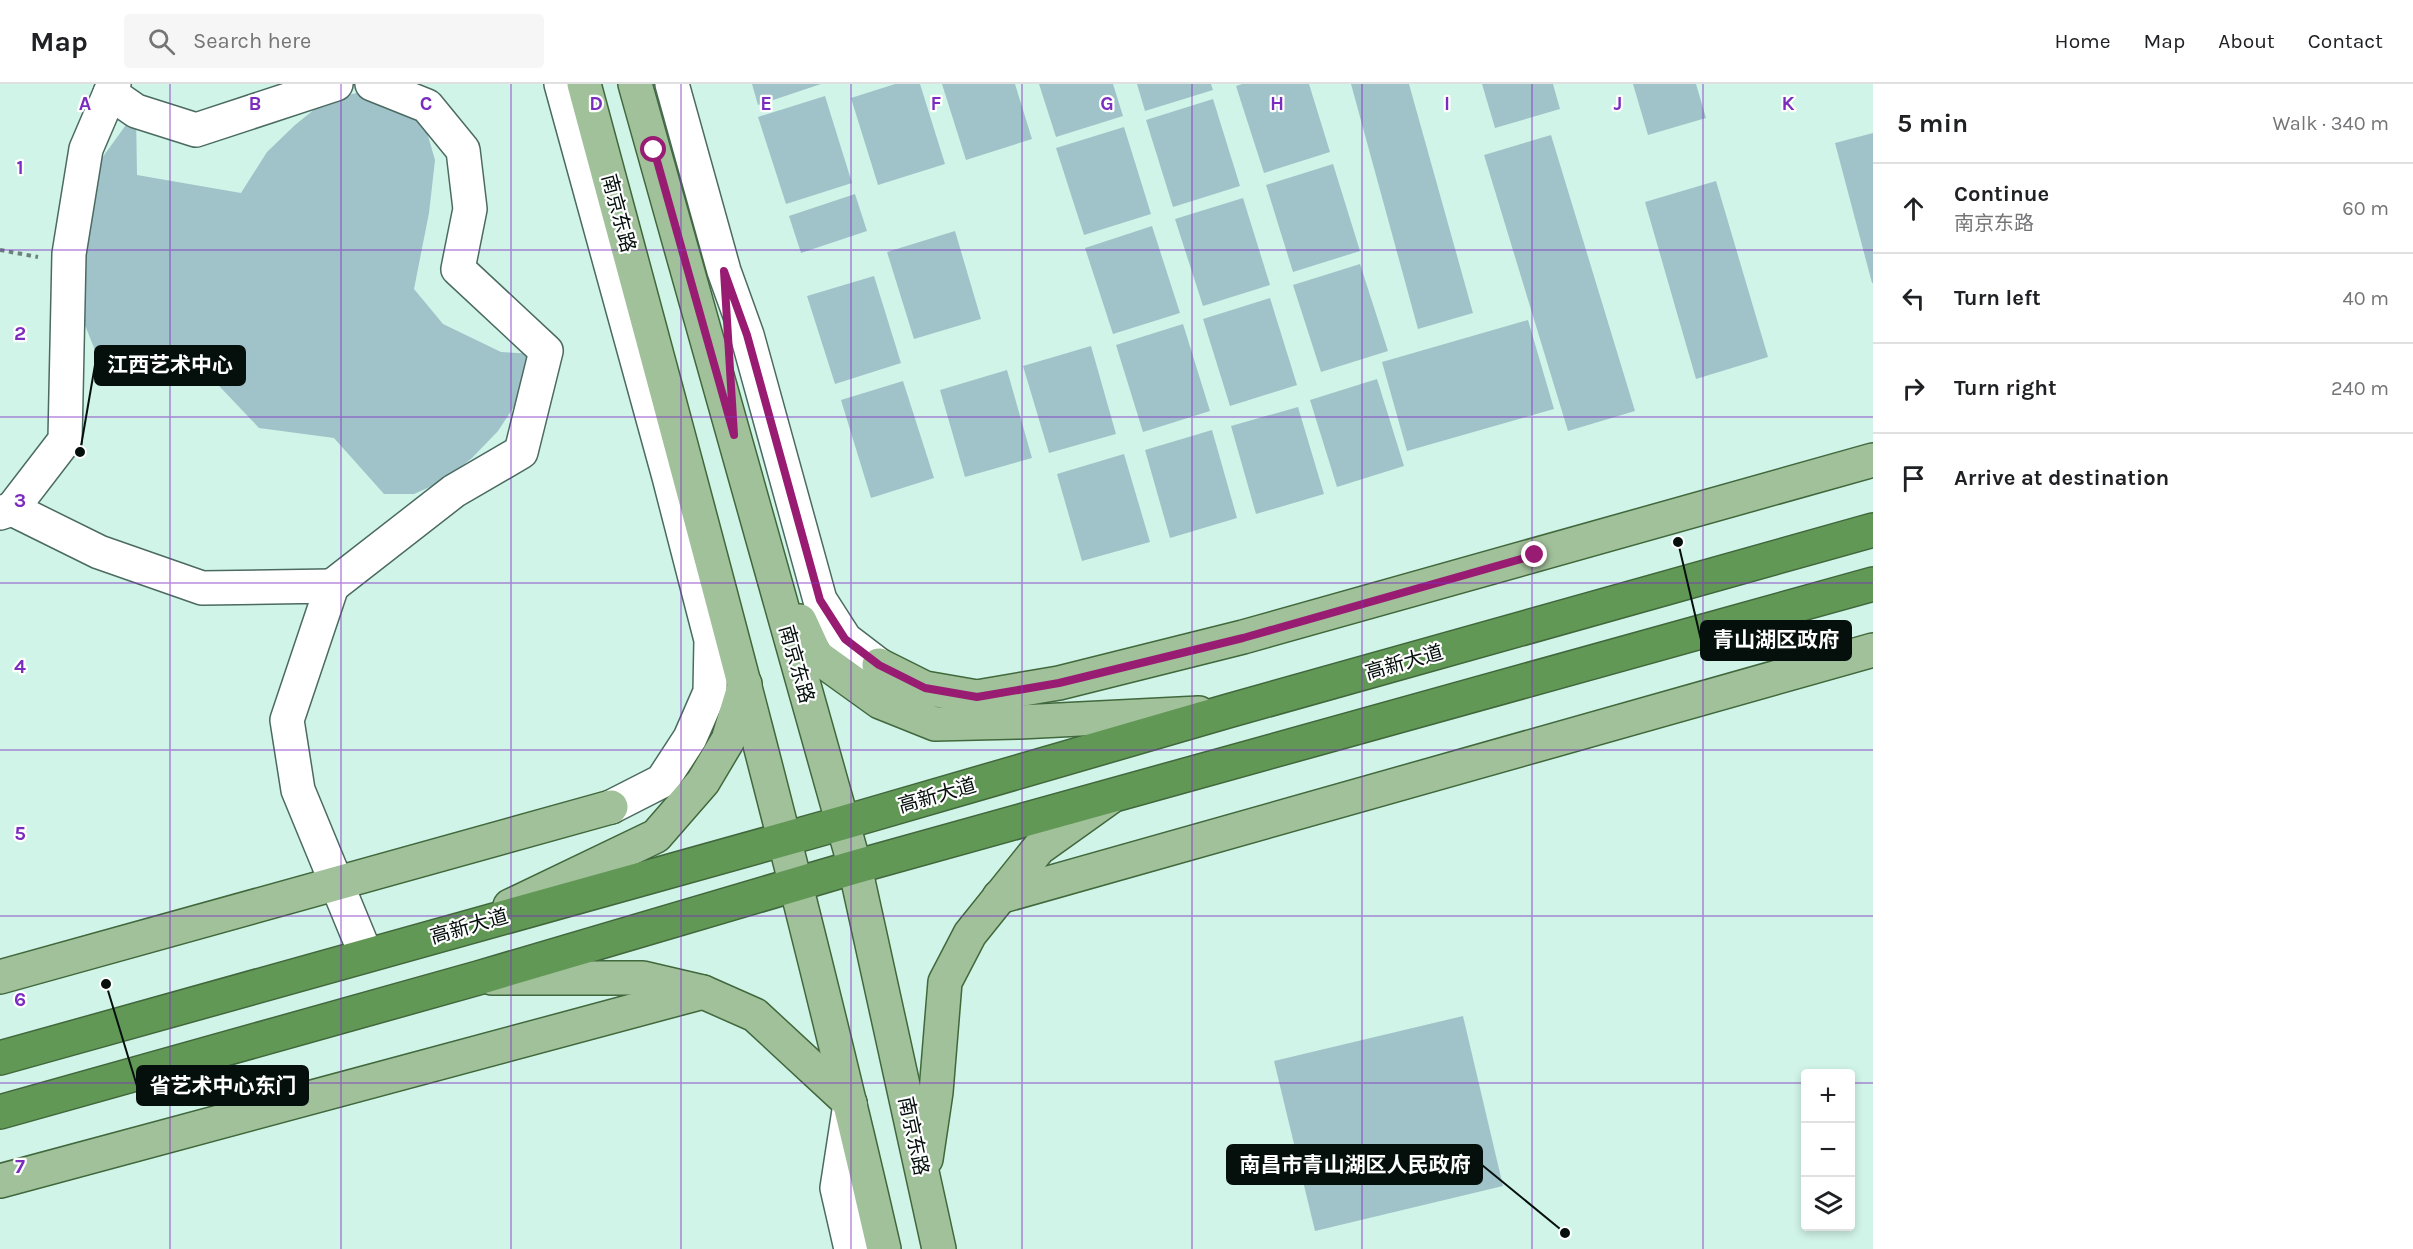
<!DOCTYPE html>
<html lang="en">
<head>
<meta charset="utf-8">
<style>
  body { margin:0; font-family:Karla,"Noto Sans SC",sans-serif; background:#f6f6f6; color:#202124 }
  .controls { position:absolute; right:18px; bottom:18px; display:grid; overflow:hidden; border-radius:6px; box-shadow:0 3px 9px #0003 }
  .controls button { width:54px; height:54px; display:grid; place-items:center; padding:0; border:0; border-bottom:2px solid #e0e0e0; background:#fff; color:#202124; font:30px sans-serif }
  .stop { position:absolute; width:18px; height:18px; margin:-14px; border:4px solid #991c73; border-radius:50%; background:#fff }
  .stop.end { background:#991c73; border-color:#fff; box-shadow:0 2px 6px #0008 }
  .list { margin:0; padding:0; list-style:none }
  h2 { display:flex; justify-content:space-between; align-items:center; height:78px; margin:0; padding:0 24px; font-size:26px }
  h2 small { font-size:20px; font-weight:400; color:#757577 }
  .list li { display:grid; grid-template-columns:39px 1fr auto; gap:18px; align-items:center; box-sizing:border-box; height:90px; padding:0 24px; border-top:2px solid #e0e0e0 }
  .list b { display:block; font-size:22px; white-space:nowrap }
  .list p { margin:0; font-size:20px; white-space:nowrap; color:#757577 }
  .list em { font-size:20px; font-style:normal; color:#757577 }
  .icon { flex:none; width:33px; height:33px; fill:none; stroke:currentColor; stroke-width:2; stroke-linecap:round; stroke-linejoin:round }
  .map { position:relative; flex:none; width:1873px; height:1165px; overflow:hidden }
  header { display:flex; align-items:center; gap:36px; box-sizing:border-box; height:84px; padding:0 30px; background:#fff; border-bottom:2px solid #e0e0e0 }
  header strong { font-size:28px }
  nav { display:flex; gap:33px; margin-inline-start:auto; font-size:21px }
  .search { width:420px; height:54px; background:#f6f6f6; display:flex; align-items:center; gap:15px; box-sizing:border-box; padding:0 21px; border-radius:6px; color:#757577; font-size:22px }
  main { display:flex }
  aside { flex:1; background:#fff }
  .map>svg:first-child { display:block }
  .building { fill:#a0c3c9 }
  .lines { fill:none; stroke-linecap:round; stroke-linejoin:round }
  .minor-casing { stroke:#4b6a61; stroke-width:36 }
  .major-casing { stroke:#41683c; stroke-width:36 }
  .highway-casing { stroke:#41683c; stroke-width:36 }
  .path { stroke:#6d847c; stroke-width:4; stroke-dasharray:4.5 4.5; stroke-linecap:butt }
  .minor { stroke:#fff; stroke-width:33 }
  .major { stroke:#a1c19a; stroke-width:33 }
  .highway { stroke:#629856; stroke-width:33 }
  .route { stroke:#991c73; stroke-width:8 }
  .grid { fill:none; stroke:#7b2cbf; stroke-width:1.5; stroke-opacity:0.55 }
  .labels { text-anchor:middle; stroke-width:4.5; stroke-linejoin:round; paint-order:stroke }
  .street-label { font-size:20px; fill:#05100d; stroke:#fff }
  .grid-label { font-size:20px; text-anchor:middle; font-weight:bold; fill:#7b2cbf; stroke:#fff; stroke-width:4.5; stroke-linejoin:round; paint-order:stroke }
  .leader { fill:none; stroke:#05100d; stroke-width:2 }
  .callout-dot { fill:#05100d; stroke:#fff; stroke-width:2 }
  .callout { fill:#05100d; stroke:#05100d; stroke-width:2 }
  .callout-label { font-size:21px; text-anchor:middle; font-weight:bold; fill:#fff }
</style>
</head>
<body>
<header>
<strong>Map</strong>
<div class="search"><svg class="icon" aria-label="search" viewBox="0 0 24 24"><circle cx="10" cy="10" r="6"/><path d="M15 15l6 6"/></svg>Search here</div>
<nav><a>Home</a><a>Map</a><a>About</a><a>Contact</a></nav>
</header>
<main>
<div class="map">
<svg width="1873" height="1165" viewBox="0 0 1873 1165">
  <rect width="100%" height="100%" fill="#d1f4e8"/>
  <g class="building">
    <path d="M752 0H821L758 21Z"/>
    <path d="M895 0H920L945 80 878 101 851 14Z"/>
    <path d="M942 0H1015L1032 55 966 76Z"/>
    <path d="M1039 0H1113L1123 32 1056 53Z"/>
    <path d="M1137 0H1211L1213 6 1145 27Z"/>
    <path d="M1242 0H1309L1330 68 1264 89 1236 2Z"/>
    <path d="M1351 0H1409L1473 229 1418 245Z"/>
    <path d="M1482 0H1553L1560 25 1495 44Z"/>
    <path d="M1633 0H1696L1706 34 1648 51Z"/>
    <path d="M361 8 424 38 435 76 429 129 414 205 443 240 501 268 535 270 523 309 498 347 472 374 443 397 414 410H384L334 354 259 344 202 284 101 281 80 229 83 122 102 74 136 27 137 91 241 109 267 68 295 41 326 16Z"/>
    <path d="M825 12 852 99 786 120 758 33Z"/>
    <path d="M1213 15 1240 102 1173 123 1146 36Z"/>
    <path d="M1124 43 1151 130 1084 151 1056 64Z"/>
    <path d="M1873 49V199H1872L1835 59Z"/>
    <path d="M1551 51 1635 327 1568 347 1484 71Z"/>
    <path d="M1333 80 1360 167 1293 188 1266 101Z"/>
    <path d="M1716 97 1768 273 1696 295 1645 118Z"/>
    <path d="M855 110 867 147 801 169 789 132Z"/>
    <path d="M1243 114 1270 201 1203 222 1175 135Z"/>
    <path d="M1152 142 1180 229 1113 250 1085 164Z"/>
    <path d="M955 147 981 235 914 255 887 168Z"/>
    <path d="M1360 180 1388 267 1321 288 1293 201Z"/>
    <path d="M874 192 901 279 835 300 807 212Z"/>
    <path d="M1270 214 1297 301 1230 322 1203 235Z"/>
    <path d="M1528 236 1554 325 1407 367 1382 278Z"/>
    <path d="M1183 240 1210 327 1143 348 1116 261Z"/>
    <path d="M1091 262 1116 350 1049 369 1023 282Z"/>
    <path d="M1007 286 1032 374 965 393 940 306Z"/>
    <path d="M1377 295 1404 382 1337 403 1310 316Z"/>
    <path d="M903 297 934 394 871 414 841 316Z"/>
    <path d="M1298 323 1324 410 1256 430 1231 342Z"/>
    <path d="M1212 346 1237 434 1170 454 1145 366Z"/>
    <path d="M1124 370 1150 458 1082 477 1057 390Z"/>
    <path d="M1463 932 1503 1102 1315 1147 1274 977Z"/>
  </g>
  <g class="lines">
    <g class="minor-casing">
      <g id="minor">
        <path d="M114 0 110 9 136 27 196 46 336 0"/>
        <path d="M561 0 669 393 711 556 710 608 690 654 662 697 611 723"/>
        <path d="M672 0 724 187 747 251 820 516 845 555 879 581"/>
        <path d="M12 425 65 356 69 170 86 65 110 9"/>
        <path d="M0 429 12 425 99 468 202 504 332 502 287 636 298 706 366 871"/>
        <path d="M332 502 454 407 521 368 546 267 458 185 470 125 463 66 427 22 372 0"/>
        <path d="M850 1020 837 1104 851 1165"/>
      </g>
    </g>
    <g class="major-casing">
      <g id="major">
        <path d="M584 0C688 387 794 774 884 1165"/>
        <path d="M635 0 855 783 939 1165"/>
        <path d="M800 537 816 572 880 618 935 640 1020 638 1199 629"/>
        <path d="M879 581 925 604 977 613 1059 599 1243 553 1873 376"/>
        <path d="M999 813 1873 566"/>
        <path d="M510 822 656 752 703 698 728 656 745 600"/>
        <path d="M0 893 611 723"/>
        <path d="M492 894H643L703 908 755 931 850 1019"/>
        <path d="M926 1075 936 1008 945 898 970 850 1039 764 1109 714"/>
        <path d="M0 1097 703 908"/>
      </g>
    </g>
    <g class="highway-casing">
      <g id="highway">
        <path d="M0 974 842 739 1228 627 1873 446"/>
        <path d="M0 1028 478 894 855 783 1873 500"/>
      </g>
    </g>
    <path class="path" d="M0 166 38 173"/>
    <use href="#minor" class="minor"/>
    <use href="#major" class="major"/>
    <use href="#highway" class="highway"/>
  </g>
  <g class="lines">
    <path class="route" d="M654 66 734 351 724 187 747 251 820 516 845 555 879 581 925 604 977 613 1059 599 1243 554 1535 471"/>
  </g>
  <path class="grid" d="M170 0V1165M341 0V1165M511 0V1165M681 0V1165M851 0V1165M1022 0V1165M1192 0V1165M1362 0V1165M1532 0V1165M1703 0V1165M0 166H1873M0 333H1873M0 499H1873M0 666H1873M0 832H1873M0 999H1806M1850 999H1873"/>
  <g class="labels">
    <g class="street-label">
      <text transform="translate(619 129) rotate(75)" y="7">南京东路</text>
      <text transform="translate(1404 578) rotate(-16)" y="7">高新大道</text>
      <text transform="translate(797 580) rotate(74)" y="7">南京东路</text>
      <text transform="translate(937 711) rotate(-16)" y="7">高新大道</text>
      <text transform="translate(469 842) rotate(-16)" y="7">高新大道</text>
      <text transform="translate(914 1052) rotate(78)" y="7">南京东路</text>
    </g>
  </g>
  <g class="grid-label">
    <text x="85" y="26">A</text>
    <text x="255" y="26">B</text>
    <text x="426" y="26">C</text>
    <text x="596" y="26">D</text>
    <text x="766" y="26">E</text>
    <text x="936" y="26">F</text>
    <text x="1107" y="26">G</text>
    <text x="1277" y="26">H</text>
    <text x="1447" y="26">I</text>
    <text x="1618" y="26">J</text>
    <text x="1788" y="26">K</text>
    <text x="20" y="90">1</text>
    <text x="20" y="256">2</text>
    <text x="20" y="423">3</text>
    <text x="20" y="589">4</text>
    <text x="20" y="756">5</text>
    <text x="20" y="922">6</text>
    <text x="20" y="1089">7</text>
  </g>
  <path class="leader" d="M80 368L95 281M1678 458L1701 556M106 900L137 1002M1565 1149L1482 1081"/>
  <g class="callout-dot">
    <circle cx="80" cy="368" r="6"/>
    <circle cx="1678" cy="458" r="6"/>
    <circle cx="106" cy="900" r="6"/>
    <circle cx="1565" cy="1149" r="6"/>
  </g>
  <g class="callout">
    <rect x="95" y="262" width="150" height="39" rx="6"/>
    <rect x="1701" y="537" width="150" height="39" rx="6"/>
    <rect x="137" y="982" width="171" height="39" rx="6"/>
    <rect x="1227" y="1061" width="255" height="39" rx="6"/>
  </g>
  <g class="callout-label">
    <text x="170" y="288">江西艺术中心</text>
    <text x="1776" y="563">青山湖区政府</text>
    <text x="223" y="1009">省艺术中心东门</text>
    <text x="1355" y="1088">南昌市青山湖区人民政府</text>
  </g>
</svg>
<div class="controls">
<button>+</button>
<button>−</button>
<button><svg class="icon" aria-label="layers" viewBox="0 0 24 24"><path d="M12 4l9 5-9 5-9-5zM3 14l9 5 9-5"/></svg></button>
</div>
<div class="stop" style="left:654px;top:66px"></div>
<div class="stop end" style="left:1535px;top:471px"></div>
</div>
<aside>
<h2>5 min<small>Walk · 340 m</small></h2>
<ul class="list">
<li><svg class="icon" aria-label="ahead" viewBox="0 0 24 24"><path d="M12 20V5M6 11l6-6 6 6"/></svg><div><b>Continue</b><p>南京东路</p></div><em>60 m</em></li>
<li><svg class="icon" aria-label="left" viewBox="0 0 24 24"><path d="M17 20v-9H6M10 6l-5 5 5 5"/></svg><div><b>Turn left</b></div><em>40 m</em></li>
<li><svg class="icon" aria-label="right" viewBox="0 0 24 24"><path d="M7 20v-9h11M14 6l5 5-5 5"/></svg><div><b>Turn right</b></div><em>240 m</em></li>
<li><svg class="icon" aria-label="arrive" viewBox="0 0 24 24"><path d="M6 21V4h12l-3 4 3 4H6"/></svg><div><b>Arrive at destination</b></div></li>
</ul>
</aside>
</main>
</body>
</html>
